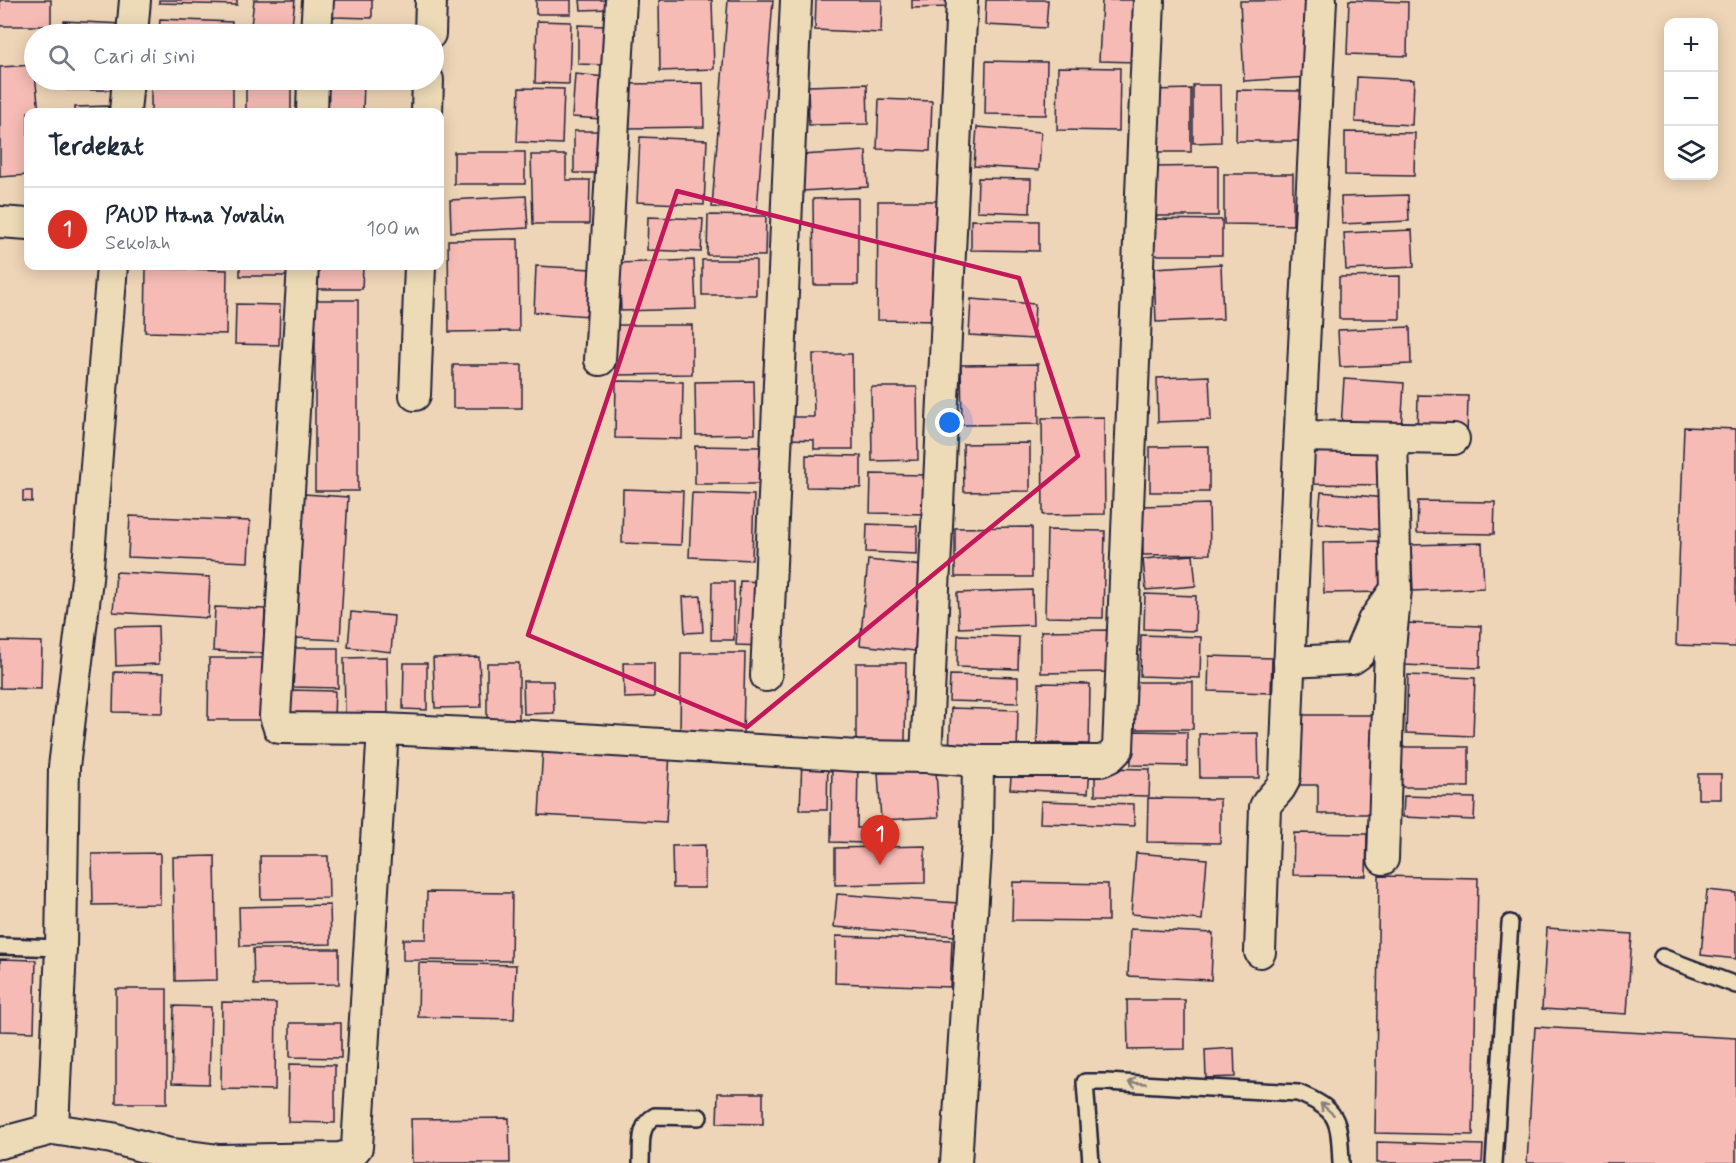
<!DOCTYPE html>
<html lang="id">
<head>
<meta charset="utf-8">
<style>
  body { margin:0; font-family:Mynerve,sans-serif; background:#f6f6f7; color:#1f2937 }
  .controls { position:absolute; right:18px; top:18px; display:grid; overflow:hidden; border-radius:12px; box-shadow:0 3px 15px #0003 }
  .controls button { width:54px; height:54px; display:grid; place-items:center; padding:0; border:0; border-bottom:2px solid #e0e1e3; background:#fff; color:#1f2937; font:30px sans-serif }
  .you { position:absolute; left:950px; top:423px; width:21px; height:21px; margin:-15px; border:4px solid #fff; border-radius:50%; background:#1a73e8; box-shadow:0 0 0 9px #1a73e833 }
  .badge { display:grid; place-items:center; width:39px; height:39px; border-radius:50%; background:#d93025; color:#fff; font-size:20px; font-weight:700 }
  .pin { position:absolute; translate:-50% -50px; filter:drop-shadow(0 2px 3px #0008) }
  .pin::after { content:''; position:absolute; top:32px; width:21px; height:18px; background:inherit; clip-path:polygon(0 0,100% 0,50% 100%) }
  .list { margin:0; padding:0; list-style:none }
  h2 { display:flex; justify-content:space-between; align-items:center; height:78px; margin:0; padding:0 24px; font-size:26px }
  h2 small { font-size:20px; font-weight:400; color:#747a83 }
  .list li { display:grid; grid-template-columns:39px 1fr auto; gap:18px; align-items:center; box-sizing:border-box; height:84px; padding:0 24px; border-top:2px solid #e0e1e3 }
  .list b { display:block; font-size:22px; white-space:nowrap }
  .list p { margin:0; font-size:20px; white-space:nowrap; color:#747a83 }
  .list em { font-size:20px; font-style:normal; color:#747a83 }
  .icon { flex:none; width:33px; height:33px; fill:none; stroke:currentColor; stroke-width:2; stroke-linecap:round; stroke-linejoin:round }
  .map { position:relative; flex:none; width:1736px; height:1163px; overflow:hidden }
  .search { position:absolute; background:#fff; box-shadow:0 3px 15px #0003; left:24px; top:24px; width:420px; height:66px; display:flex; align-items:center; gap:15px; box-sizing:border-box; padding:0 21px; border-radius:33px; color:#747a83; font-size:22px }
  .panel { position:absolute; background:#fff; box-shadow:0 3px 15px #0003; left:24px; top:108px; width:420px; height:162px; border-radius:12px }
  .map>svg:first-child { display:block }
  .building { fill:#f6bbb4; stroke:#22223b; stroke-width:1.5 }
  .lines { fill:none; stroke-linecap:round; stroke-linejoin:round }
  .lane-casing { stroke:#22223b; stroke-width:20 }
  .street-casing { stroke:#22223b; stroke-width:34 }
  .lane { stroke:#eddbb8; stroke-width:15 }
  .street { stroke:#eddbb8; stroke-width:30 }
  .oneway { stroke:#887e7a }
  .marked { fill:none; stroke:#c2185b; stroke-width:4.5; stroke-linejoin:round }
</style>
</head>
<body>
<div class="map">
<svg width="1736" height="1163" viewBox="0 0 1736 1163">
  <rect width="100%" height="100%" fill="#efd5b7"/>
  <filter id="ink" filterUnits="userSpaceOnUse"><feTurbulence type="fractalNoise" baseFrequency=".0167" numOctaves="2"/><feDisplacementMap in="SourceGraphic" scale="12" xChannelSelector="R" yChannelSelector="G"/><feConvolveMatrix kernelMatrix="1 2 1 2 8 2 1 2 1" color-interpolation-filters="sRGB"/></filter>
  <g filter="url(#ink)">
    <g class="building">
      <rect x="0" y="0" width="51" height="26"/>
      <path d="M159 0H237V5L159 3Z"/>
      <path d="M254 0H295L291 34H250Z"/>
      <path d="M332 0H372V18L332 17Z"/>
      <rect x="536" y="0" width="35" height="14"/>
      <path d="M580 0H612V9L581 10Z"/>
      <path d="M659 0H712L714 69 660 71Z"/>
      <path d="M728 0H773L757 210 712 207Z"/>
      <path d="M816 0H882L881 33 815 30Z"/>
      <path d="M912 0H951V7L912 8Z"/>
      <path d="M986 0H1048L1046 28 985 25Z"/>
      <path d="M1102 0H1138L1136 62 1099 61Z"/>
      <path d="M1305 0 1309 77 1244 81 1240 1Z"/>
      <path d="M1349 0 1408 2 1407 56 1347 54Z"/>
      <path d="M160 19 232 22 231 34H159Z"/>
      <path d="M64 21 122 24V34H63Z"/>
      <path d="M537 21 571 22 569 84 535 83Z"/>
      <path d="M329 24 367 27V34H329Z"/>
      <path d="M578 25 605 26V65L578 64Z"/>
      <path d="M986 61 1047 62 1046 115 985 114Z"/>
      <path d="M34 65 39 112H28V175L0 177V67Z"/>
      <path d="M1058 67 1120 68 1119 131 1057 130Z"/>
      <path d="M575 74 605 77 601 119 572 117Z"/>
      <path d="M1357 77 1414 80 1412 125 1355 122Z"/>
      <rect x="67" y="80" width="47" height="10"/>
      <rect x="151" y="80" width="82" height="32"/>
      <rect x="246" y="80" width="45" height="32"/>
      <path d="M326 80H364L363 112 324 109Z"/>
      <path d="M703 83 704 127 628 128 627 84Z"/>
      <path d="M867 84 868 124 809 125 808 86Z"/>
      <path d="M1193 85H1220L1221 142 1193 143Z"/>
      <path d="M519 88 564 89 562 144 517 142Z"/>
      <path d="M1191 89V152H1153L1152 90Z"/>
      <path d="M1237 90 1302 91V141H1236Z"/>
      <path d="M879 99 932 101 930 151 877 149Z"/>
      <path d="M108 106V112H75V107Z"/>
      <path d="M977 127 1041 132 1039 170 974 166Z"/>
      <rect x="574" y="131" width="31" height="42"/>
      <path d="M1345 132 1415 133 1414 176 1345 175Z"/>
      <path d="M640 137 707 140 704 205 637 202Z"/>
      <path d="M866 151 868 187 803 191 801 155Z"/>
      <rect x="454" y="152" width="71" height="32"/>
      <path d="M531 155H566V180H590L589 224H533Z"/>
      <path d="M1218 166V216H1152V167Z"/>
      <path d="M1224 174H1293V225L1224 224Z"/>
      <path d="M978 178 1031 179 1030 213 977 211Z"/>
      <path d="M1408 195 1409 221 1342 224 1341 197Z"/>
      <path d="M526 196 528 228 451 232 450 200Z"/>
      <path d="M858 198V285H814L813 199Z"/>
      <path d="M878 201H941L939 321 877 320Z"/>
      <path d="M708 215 766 216 765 256 707 255Z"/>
      <path d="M648 217 703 219 701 252 647 250Z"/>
      <path d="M1152 219 1222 220V255H1152Z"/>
      <path d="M971 220 1039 221V251L971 250Z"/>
      <path d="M1412 230 1414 267 1346 270 1344 233Z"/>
      <path d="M518 239 519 331 449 332 448 240Z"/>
      <path d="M694 260 696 309 621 311 619 263Z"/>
      <rect x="702" y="260" width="54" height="35"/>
      <path d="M1221 264 1223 319 1156 322 1154 268Z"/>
      <rect x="240" y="266" width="50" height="10"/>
      <path d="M318 266H363L362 289H318Z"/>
      <path d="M536 266 592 269 589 316 534 312Z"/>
      <path d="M146 268 227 270 226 334 145 332Z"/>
      <path d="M1400 276V319H1339V277Z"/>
      <path d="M971 299 1035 304 1033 339 969 335Z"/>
      <rect x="315" y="300" width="43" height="191"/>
      <path d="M236 304 280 305 279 345 235 344Z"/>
      <path d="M616 325H692V374L616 375Z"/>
      <path d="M1410 327 1411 364 1340 367 1338 330Z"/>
      <path d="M813 354H852L853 449H814V440L789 439V417H814Z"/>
      <path d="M1038 364 1039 424 962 425 961 365Z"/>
      <rect x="453" y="365" width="69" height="43"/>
      <path d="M1209 376 1211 420 1158 422 1157 378Z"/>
      <path d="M1344 379 1404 383 1401 431 1341 427Z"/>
      <path d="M616 381 683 382 682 439 615 438Z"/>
      <path d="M754 381 755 434 696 435 695 382Z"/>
      <path d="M871 387H917L918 460 872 461Z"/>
      <path d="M1418 395 1468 396 1467 438 1417 436Z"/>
      <path d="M1104 417 1105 514 1043 515 1042 418Z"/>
      <path d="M1684 427 1736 429V647L1676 645Z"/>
      <path d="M1030 443V491L964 492 963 444Z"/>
      <path d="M695 446 762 447V484H695Z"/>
      <path d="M1209 446V492H1150V447Z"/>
      <path d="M1307 447 1386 449V485L1306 484Z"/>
      <path d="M806 455 861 456V488L806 487Z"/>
      <path d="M871 474 927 475 926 514 870 513Z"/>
      <path d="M623 489 683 491 681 545 622 543Z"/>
      <path d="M23 491H32V502L23 501Z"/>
      <path d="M1321 492 1385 498 1382 530 1318 523Z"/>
      <path d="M692 493 754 495 752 560 689 557Z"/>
      <path d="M304 494 348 497 340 640 296 638Z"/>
      <path d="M1418 501 1495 502 1494 534 1417 533Z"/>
      <path d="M1209 504 1210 554 1143 555 1142 506Z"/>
      <path d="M130 516 250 521 248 562 128 557Z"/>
      <path d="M867 524 917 526V554L866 552Z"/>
      <path d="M1032 527V577H955V528Z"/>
      <path d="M1047 530 1105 531 1103 618 1045 617Z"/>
      <path d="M1387 541 1388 592 1324 593 1323 542Z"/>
      <path d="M1482 543 1484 588 1413 591 1411 545Z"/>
      <path d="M1193 555 1196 586 1146 590 1143 559Z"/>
      <path d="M868 560 924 566 915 651 860 645Z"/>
      <path d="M116 572 210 577 208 618 113 612Z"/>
      <path d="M740 581 767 582 764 646 736 645Z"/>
      <path d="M712 582H734V640H711Z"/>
      <path d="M1032 590 1033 625 959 628 957 593Z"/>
      <path d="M1145 594 1196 596 1195 631 1144 629Z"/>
      <path d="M701 596 703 632 685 633 683 597Z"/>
      <path d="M215 607 265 609 263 653 213 651Z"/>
      <path d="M351 612 394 616 391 652 348 647Z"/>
      <path d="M1405 623 1481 626 1480 668 1403 665Z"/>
      <path d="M158 626 159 664 116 666 115 627Z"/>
      <path d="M1114 630V672L1041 673V631Z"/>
      <path d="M958 635 1019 637 1018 669 957 667Z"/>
      <path d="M1141 635 1201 637 1200 678 1140 676Z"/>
      <path d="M0 641 42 642 41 689 0 688Z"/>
      <path d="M293 648H338V688L292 687Z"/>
      <path d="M681 653H745L743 735 680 734Z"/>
      <path d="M1209 656 1272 658 1271 693 1208 691Z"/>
      <path d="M387 657 388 713 345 714 344 658Z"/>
      <path d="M479 657 481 707 435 708 433 658Z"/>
      <path d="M209 658H264L263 720H208Z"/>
      <path d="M404 663H427V710L403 709Z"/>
      <rect x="487" y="663" width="32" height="56"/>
      <path d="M623 663H654V697L624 698Z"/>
      <path d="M856 663H906L905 742 856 741Z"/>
      <path d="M114 672 164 673 163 713 113 712Z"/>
      <path d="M950 675 1018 677V703L949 701Z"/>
      <path d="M1408 675 1475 678 1473 736 1406 733Z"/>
      <path d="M523 681H553L554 713 524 714Z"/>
      <rect x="1132" y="682" width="61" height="47"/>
      <path d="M1039 683 1090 684 1089 744 1037 743Z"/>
      <path d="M290 690 335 691 334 717 289 716Z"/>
      <path d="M951 708 1018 710 1017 755 949 753Z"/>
      <path d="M1297 715H1382L1374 814H1318V785H1297Z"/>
      <path d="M1131 731 1187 732V766L1131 765Z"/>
      <path d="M1258 733 1259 778H1200L1199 734Z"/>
      <path d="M543 746 670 752 666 822 539 815Z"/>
      <rect x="1401" y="747" width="68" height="40"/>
      <path d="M802 759 828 760 827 810H800Z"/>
      <path d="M832 761H858L857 828H865V843L831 842Z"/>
      <path d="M1012 765 1090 770 1088 793 1010 789Z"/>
      <path d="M1095 768 1150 769 1149 796 1095 795Z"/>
      <path d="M936 771 939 817 881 820 878 773Z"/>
      <rect x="1698" y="774" width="23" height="25"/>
      <path d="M1404 796 1475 798 1474 820 1403 817Z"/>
      <path d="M1148 798 1220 799V843L1147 842Z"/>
      <path d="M1041 801 1134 804V826L1040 823Z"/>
      <path d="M1294 833 1367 834 1366 876 1293 875Z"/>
      <path d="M705 845V888H673L672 846Z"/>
      <path d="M925 846V883L835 885V848Z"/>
      <path d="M160 853V904L93 905 92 854Z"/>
      <path d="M1136 853 1207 859 1202 920 1131 914Z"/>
      <path d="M215 856 217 980 175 981 173 857Z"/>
      <path d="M260 856H328L329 898 261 899Z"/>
      <path d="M1379 876 1478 878 1473 1135 1375 1133Z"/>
      <path d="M1013 882 1108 884V921L1012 920Z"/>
      <path d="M1707 890 1736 893V959L1701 955Z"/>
      <path d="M427 892 512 893 511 961 403 960V939H426Z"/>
      <path d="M837 894 958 903 956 936 834 927Z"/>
      <path d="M330 905 331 944 240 946 239 907Z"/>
      <path d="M1547 928 1632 934 1627 1014 1542 1009Z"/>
      <path d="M1130 929 1213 933 1211 980 1128 976Z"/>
      <path d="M836 936 952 940 950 987 835 983Z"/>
      <path d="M253 949H339V984L254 985Z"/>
      <path d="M0 959 36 960 34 1032 0 1031Z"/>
      <path d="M419 963 516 965 514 1019 418 1017Z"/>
      <rect x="116" y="989" width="51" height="114"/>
      <path d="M1127 1000H1185V1049L1128 1050Z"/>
      <path d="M222 1002 276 1003 275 1090 221 1089Z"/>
      <path d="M174 1006 211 1007 209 1084 172 1083Z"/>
      <path d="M290 1023H341V1058L290 1057Z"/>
      <path d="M1535 1027 1736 1038V1163H1527Z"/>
      <path d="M1234 1048 1235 1077 1206 1078 1205 1050Z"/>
      <path d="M289 1064 335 1065V1123L288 1122Z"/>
      <path d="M718 1093H763V1124L717 1123Z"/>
      <path d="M509 1118 510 1163H412L411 1119Z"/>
      <path d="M1377 1142 1483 1145 1482 1163H1377Z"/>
    </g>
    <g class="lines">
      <g class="lane-casing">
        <g id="lane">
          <path d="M0 946 61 948"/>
          <path d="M1662 957 1736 985"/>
          <path d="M641 1163C642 1146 638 1125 655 1116L699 1117"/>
          <path d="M1091 1163 1085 1082H1106L1298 1093C1340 1110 1339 1121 1341 1163"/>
          <path d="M1494 1163 1510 923"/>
        </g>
      </g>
      <g class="street-casing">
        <g id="street">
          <path d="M962 0 926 757 978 761H1101L1110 757 1118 749 1149 0"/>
          <path d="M132 34 135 0"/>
          <path d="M316 34 318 0"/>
          <path d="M430 34 431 0"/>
          <path d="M125 112 128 80"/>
          <path d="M312 112 313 80"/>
          <path d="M427 112 428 80"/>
          <path d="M0 222 28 224"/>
          <path d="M303 266 275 716 279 728 383 729 532 736 857 756 926 757"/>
          <path d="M600 360 621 0"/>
          <path d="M415 395 420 266"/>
          <path d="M1301 436 1454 439"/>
          <path d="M1289 662 1352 659 1359 654 1373 621 1394 592"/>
          <path d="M766 676 796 0"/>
          <path d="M1383 859 1390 648 1396 589 1392 439"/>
          <path d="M1260 952 1265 807C1270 796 1282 791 1285 777 1294 518 1309 259 1321 0"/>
          <path d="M53 1129 61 948 64 767 87 579 112 266"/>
          <path d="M0 1143 53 1129 112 1138 166 1153 219 1160 340 1158 350 1155 357 1147 383 729"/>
          <path d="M956 1163 977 836 978 761"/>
        </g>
      </g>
      <use href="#lane" class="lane"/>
      <use href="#street" class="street"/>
    </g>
    <defs><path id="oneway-shaft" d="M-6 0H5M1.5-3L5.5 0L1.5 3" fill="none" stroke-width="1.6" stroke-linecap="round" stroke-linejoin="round" transform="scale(1.5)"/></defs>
    <g class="oneway">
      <use href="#oneway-shaft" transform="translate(1137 1083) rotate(-177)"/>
      <use href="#oneway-shaft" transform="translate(1327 1109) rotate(-139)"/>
    </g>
  </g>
  <path class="marked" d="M677 191 1019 278 1078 456 747 727 528 635Z"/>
</svg>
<div class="controls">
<button>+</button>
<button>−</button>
<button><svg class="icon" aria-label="layers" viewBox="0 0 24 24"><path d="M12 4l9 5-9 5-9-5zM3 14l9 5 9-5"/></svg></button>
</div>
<div class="you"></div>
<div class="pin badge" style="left:880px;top:865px">1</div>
<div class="search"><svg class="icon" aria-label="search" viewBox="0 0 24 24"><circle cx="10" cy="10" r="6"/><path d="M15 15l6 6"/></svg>Cari di sini</div>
<section class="panel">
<h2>Terdekat<small></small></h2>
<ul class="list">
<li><span class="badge">1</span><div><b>PAUD Hana Yovalin</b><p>Sekolah</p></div><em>100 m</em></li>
</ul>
</section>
</div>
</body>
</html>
